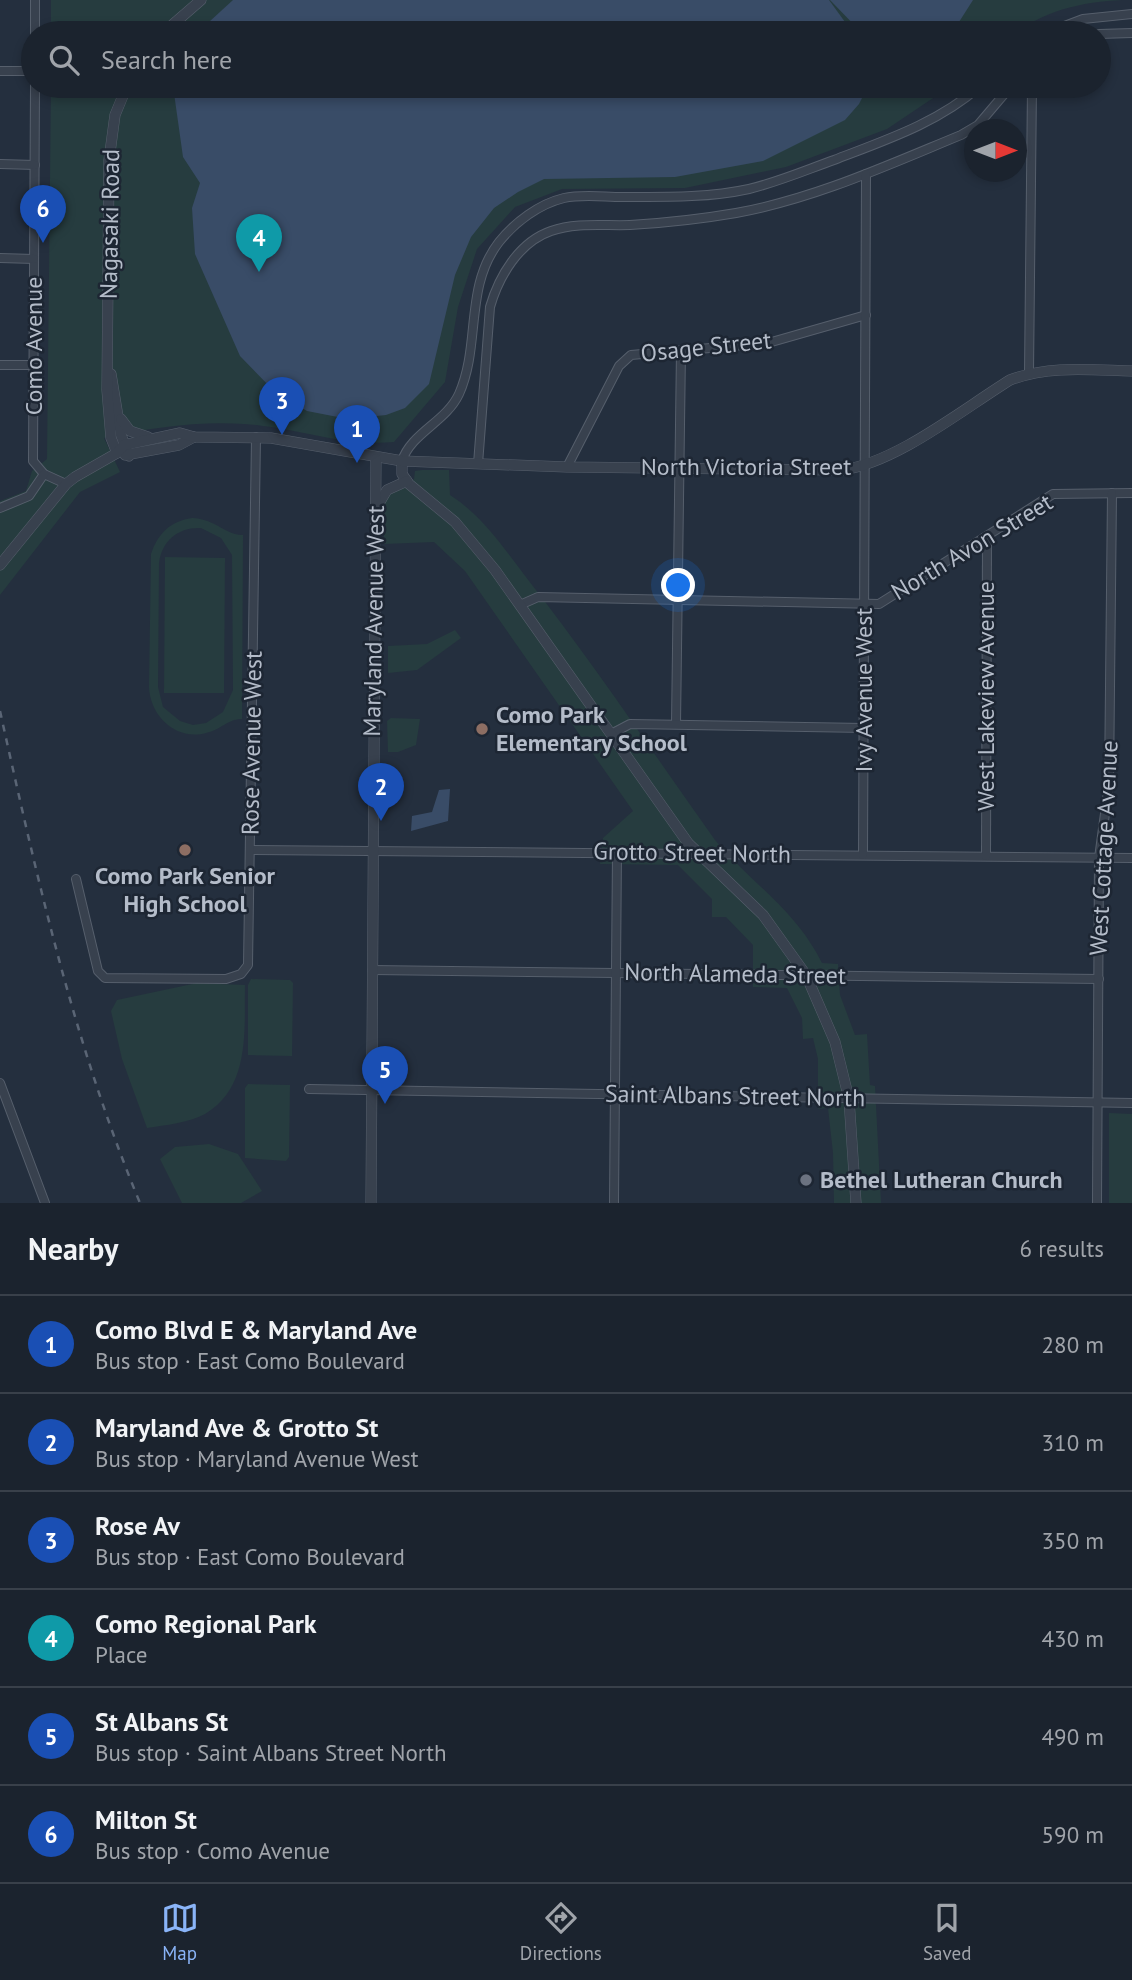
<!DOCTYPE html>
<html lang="en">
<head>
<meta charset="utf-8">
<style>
  body { margin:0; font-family:"PT Sans",sans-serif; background:#282f3a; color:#f1f3f6 }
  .compass { position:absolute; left:964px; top:119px; width:63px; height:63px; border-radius:50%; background:#1b232e; box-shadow:0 4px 10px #0003; rotate:90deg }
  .you { position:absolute; left:679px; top:586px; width:24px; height:24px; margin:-18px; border:5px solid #fff; border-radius:50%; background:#1a73e8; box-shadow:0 0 0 10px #1a73e833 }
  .badge { display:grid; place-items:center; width:46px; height:46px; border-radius:50%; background:#8ab4f8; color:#fff; font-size:23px; font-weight:700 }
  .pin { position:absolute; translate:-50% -58px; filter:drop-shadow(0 2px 4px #0008) }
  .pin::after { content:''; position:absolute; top:37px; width:24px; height:21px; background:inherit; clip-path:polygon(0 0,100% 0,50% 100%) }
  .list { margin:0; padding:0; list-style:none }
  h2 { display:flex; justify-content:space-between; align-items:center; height:91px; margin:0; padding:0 28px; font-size:30px }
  h2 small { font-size:23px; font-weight:400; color:#a0a4aa }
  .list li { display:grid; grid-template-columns:46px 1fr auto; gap:21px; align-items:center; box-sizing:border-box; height:98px; padding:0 28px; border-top:2px solid #39404a }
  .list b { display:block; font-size:26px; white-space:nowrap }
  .list p { margin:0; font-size:23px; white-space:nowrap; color:#a0a4aa }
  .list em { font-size:23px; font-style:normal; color:#a0a4aa }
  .icon { flex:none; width:38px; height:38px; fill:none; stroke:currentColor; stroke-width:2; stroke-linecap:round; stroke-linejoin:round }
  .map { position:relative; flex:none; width:1132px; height:1203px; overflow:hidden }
  .search { position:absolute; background:#1b232e; box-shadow:0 4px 10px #0003; left:21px; right:21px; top:21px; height:77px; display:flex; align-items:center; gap:18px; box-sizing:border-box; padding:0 24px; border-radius:38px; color:#a0a4aa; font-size:26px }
  .sheet { height:679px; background:#1b232e }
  nav { display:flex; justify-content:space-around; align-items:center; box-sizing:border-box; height:98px; border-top:2px solid #39404a; background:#1b232e; font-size:19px; color:#a0a4aa }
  nav a { display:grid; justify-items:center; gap:4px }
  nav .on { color:#8ab4f8 }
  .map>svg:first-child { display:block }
  .green { fill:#263c3f; fill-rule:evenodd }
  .water { fill:#394c67 }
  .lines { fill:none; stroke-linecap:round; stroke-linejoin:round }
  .minor-casing { stroke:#565f6c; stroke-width:10 }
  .tertiary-casing { stroke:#565f6c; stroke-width:11 }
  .minor { stroke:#38414e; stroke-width:8 }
  .tertiary { stroke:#38414e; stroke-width:10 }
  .rail { stroke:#5a6575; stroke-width:2.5; stroke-dasharray:7 7; stroke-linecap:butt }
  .education-dot { fill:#8d6e63; stroke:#1d2633; stroke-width:2.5 }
  .worship-dot { fill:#6b7280; stroke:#1d2633; stroke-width:2.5 }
  .labels { text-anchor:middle; stroke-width:5; stroke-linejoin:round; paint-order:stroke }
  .street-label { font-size:24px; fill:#b4bcc9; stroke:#1d2633 }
  .poi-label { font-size:24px; font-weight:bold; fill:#b4bcc9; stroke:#1d2633; text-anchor:start }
</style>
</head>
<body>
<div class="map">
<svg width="1132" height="1203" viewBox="0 0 1132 1203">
  <rect width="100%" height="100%" fill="#242f3e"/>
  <g class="green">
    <path d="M51 0H1130C1092 0 1045 9 1017 33H51Z"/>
    <path d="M51 86H951L887 129 786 167 685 188 562 189 515 207 477 249 458 307 445 382 394 442C342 447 295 427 244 424 198 421 149 428 104 438L120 472 80 492 0 595V501L26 491 32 471 47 459Z"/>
    <path d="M422 470H449L450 495C482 515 506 551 529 581 594 664 653 753 715 840 753 885 795 909 822 963L838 964 840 995 855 1035 867 1034 870 1085 875 1086 881 1203H834L833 1153 828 1108 818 1109V1059L813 1038 803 1039 802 1018 787 988 753 987V945L726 917H712V899L678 865 600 864 603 838 633 811 465 571 434 542 384 544V500L396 489H403L414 479 415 471Z"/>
    <path d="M192 518C216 519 227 536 243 535L242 719C227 719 221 730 206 733 176 741 150 716 149 687L151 554C158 533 171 521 192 518ZM201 528 221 538 232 555 233 690 223 712 206 723 193 725 180 721 163 707 158 687 159 563C162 540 179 527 201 528Z"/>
    <path d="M165 557 225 558 224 693H164Z"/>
    <path d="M455 630 461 638 417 670 388 673V646L427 644Z"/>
    <path d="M391 718 420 719 416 745 398 752H388L387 721Z"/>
    <path d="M251 979 290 980 293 983 292 1056 248 1055V985Z"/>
    <path d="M197 983 245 985C244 1029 251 1087 205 1114 189 1123 165 1125 147 1128L122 1059 111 1011 117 1000Z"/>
    <path d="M248 1084 290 1085 289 1157 286 1161 245 1158V1088Z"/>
    <path d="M1109 1113 1132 1114V1203H1109Z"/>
    <path d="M209 1144 238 1154 262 1191 241 1203H182L160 1159 175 1147Z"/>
  </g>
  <g class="water">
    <path d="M233 0H829L853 33H197Z"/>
    <path d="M830 0H973L952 33H862Z"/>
    <path d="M173 86H868L859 104 845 120 763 161 675 177 544 179 518 192 494 208 471 237 455 275 429 384 405 408 386 415 348 419 307 411 275 392 240 356 195 254 192 208 200 183 183 157Z"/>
    <path d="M450 789 448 821 411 831 412 816 432 812 439 790Z"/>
  </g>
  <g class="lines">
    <g class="minor-casing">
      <g id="minor">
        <path d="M35 33V0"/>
        <path d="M1046 33 1083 19 1132 14"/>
        <path d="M1099 34 1132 33"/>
        <path d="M0 71H33"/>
        <path d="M35 86 33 461 44 474 66 484"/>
        <path d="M0 164 35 165"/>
        <path d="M0 258 34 259"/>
        <path d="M0 365H34"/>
        <path d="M1029 373 1032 86"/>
        <path d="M402 461C411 433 446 422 459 394 481 345 464 287 499 242 515 222 539 204 564 198 582 194 604 197 622 197 664 197 708 198 749 189 778 182 806 170 834 160 886 140 938 123 980 86"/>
        <path d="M478 464 490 307C499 276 519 242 551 231 576 222 605 226 630 225 665 223 701 219 736 213 814 199 888 165 961 135L978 125 1006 92 1032 90"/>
        <path d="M567 467 619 366 631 355 768 343 866 315"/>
        <path d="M0 508 29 496 44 474"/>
        <path d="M520 605 538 597 879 604 1053 494 1132 493"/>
        <path d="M676 724 681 350"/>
        <path d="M611 734 630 724 864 728"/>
        <path d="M251 850 1132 858"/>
        <path d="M863 855 866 174"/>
        <path d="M986 856 987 536"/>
        <path d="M76 879 98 971 105 978 226 979 241 974 248 965 256 437"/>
        <path d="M372 970 1099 979"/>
        <path d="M0 1083 45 1203"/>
        <path d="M309 1089 1132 1103"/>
        <path d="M614 1203 617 852"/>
        <path d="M1097 1203 1099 858 1109 784 1112 493"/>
      </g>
    </g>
    <g class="tertiary-casing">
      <g id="tertiary">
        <path d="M163 33 201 0"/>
        <path d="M111 374 121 435 129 456"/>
        <path d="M121 419 130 431 148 437"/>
        <path d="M117 453 111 438 107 390 109 160 115 115 127 86"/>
        <path d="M125 455 179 445 194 437"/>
        <path d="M402 461V474L409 484 455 522 495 570 688 843 763 915 806 975 835 1042 849 1099 856 1203"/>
        <path d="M378 505 387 490 407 481"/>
        <path d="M0 565 66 484 75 477 117 453 124 445 180 433 194 437 271 438 402 461 567 467 842 470C896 463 963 409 1010 380 1049 365 1091 370 1132 371"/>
        <path d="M371 1203 376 459"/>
      </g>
    </g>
    <use href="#minor" class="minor"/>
    <use href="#tertiary" class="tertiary"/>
    <path class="rail" d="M0 711C37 878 74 1044 140 1203"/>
  </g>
  <g class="education-dot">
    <circle cx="482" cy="729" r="7"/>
    <circle cx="185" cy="850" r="7"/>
  </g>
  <circle class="worship-dot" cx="806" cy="1180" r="7"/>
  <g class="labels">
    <g class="street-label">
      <text transform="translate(110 224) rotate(-89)" y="8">Nagasaki Road</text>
      <text transform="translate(34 346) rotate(-90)" y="8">Como Avenue</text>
      <text transform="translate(706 347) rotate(-6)" y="8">Osage Street</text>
      <text x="746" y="475">North Victoria Street</text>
      <text transform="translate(972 547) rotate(-31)" y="8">North Avon Street</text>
      <text transform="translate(374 621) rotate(-89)" y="8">Maryland Avenue West</text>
      <text transform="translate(864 690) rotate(-90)" y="8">Ivy Avenue West</text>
      <text transform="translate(986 696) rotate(-90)" y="8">West Lakeview Avenue</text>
      <text transform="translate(252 743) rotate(-89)" y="8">Rose Avenue West</text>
      <text transform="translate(1104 848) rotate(-87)" y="8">West Cottage Avenue</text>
      <text transform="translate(692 853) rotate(1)" y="8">Grotto Street North</text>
      <text transform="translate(735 974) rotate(1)" y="8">North Alameda Street</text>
      <text transform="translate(735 1096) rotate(1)" y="8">Saint Albans Street North</text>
    </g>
    <g class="poi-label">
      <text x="496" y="723">Como Park<tspan x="496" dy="28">Elementary School</tspan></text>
      <text x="185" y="884" text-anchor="middle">Como Park Senior<tspan x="185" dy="28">High School</tspan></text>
      <text x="820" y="1188">Bethel Lutheran Church</text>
    </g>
  </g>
</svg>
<svg class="compass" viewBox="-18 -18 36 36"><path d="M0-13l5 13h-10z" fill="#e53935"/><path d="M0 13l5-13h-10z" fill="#a0a4aa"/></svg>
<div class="you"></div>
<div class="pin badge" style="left:357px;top:463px;background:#1a4fb4">1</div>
<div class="pin badge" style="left:381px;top:821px;background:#1a4fb4">2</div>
<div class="pin badge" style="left:282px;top:435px;background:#1a4fb4">3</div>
<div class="pin badge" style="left:259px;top:272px;background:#0f9aa8">4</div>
<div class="pin badge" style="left:385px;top:1104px;background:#1a4fb4">5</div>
<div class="pin badge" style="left:43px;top:243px;background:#1a4fb4">6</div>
<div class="search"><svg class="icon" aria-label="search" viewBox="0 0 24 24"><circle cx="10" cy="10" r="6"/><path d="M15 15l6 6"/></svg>Search here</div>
</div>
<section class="sheet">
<h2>Nearby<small>6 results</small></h2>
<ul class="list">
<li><span class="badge" style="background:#1a4fb4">1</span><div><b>Como Blvd E &amp; Maryland Ave</b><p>Bus stop · East Como Boulevard</p></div><em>280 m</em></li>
<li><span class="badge" style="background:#1a4fb4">2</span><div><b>Maryland Ave &amp; Grotto St</b><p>Bus stop · Maryland Avenue West</p></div><em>310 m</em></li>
<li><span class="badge" style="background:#1a4fb4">3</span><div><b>Rose Av</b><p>Bus stop · East Como Boulevard</p></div><em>350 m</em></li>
<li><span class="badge" style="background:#0f9aa8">4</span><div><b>Como Regional Park</b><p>Place</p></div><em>430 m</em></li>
<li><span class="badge" style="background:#1a4fb4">5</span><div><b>St Albans St</b><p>Bus stop · Saint Albans Street North</p></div><em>490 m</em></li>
<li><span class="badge" style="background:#1a4fb4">6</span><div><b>Milton St</b><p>Bus stop · Como Avenue</p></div><em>590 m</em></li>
</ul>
</section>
<nav>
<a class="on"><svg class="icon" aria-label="map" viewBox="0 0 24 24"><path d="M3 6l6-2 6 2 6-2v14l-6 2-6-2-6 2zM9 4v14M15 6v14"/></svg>Map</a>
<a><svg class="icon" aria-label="directions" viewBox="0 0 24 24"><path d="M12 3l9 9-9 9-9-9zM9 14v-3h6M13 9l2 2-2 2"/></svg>Directions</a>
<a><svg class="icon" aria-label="saved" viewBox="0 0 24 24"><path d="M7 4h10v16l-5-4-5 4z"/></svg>Saved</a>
</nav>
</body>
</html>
